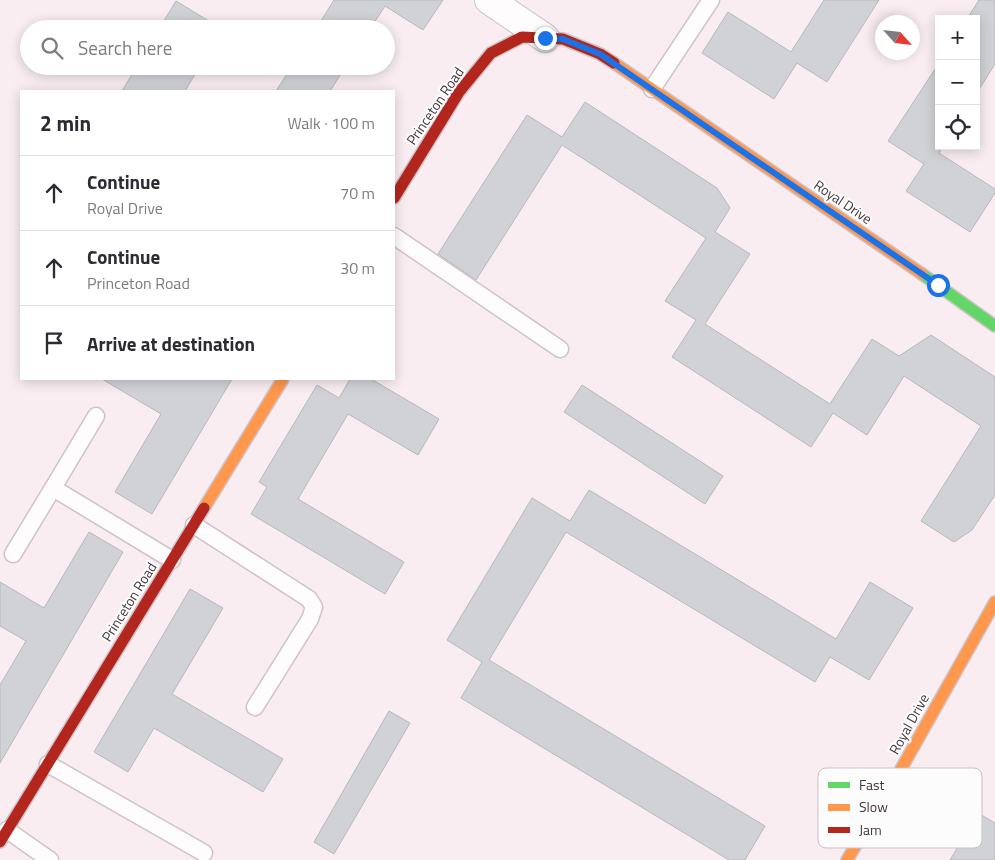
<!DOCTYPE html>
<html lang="en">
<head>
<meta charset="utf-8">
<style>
  body { margin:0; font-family:"Titillium Web",sans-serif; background:#f7f7f7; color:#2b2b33 }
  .controls { position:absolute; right:15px; top:15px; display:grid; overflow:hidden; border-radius:0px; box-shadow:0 2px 12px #0003 }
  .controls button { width:45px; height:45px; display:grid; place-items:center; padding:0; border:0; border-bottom:1px solid #e1e1e2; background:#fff; color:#2b2b33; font:25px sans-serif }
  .compass { position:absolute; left:875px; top:15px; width:45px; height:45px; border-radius:50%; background:#fff; box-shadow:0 2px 12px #0003; rotate:117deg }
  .stop { position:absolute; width:15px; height:15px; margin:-11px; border:4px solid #1a73e8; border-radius:50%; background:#fff }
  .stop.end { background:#1a73e8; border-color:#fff; box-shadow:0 1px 5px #0008 }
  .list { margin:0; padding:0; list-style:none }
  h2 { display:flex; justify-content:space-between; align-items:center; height:65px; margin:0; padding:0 20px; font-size:21px }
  h2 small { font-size:16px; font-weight:400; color:#7c7c81 }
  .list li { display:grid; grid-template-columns:32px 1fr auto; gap:15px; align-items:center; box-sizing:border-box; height:75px; padding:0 20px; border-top:1px solid #e1e1e2 }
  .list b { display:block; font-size:19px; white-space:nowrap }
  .list p { margin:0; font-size:16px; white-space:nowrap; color:#7c7c81 }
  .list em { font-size:16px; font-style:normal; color:#7c7c81 }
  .icon { flex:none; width:28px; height:28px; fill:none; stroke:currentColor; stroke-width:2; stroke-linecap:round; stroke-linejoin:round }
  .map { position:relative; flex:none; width:995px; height:860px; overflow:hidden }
  .search { position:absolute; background:#fff; box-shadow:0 2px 12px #0003; left:20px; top:20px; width:375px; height:55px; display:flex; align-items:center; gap:12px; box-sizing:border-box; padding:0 18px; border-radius:28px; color:#7c7c81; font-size:19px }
  .panel { position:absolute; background:#fff; box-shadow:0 2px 12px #0003; left:20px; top:90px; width:375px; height:290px; border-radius:0px }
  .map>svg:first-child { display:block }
  .building { fill:#d1d2d6; stroke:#b6b8bc }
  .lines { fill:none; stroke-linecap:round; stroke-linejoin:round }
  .lane-casing { stroke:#cec3c7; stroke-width:19 }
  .street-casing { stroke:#cec3c7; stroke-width:30 }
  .fast-casing { stroke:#cec3c7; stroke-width:14 }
  .slow-casing { stroke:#cec3c7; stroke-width:14 }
  .jam-casing { stroke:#cec3c7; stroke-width:14 }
  .lane { stroke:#fefcfd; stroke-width:16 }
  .street { stroke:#fefcfd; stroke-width:28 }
  .fast { stroke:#63d668; stroke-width:11 }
  .slow { stroke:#ff974d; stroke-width:11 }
  .jam { stroke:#b3261e; stroke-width:11 }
  .route { stroke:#1a73e8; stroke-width:6 }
  .labels { text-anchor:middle; stroke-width:4.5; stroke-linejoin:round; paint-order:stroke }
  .street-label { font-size:14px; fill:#44363b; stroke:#fcfcfc }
  .key { fill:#fcfcfc; stroke:#c5c1c2; stroke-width:1 }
  .key-label { font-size:14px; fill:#44363b }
</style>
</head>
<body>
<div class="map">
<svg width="995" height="860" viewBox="0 0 995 860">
  <rect width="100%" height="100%" fill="#f9edf1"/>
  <g class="building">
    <path d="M334 0H443L423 30 385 6 370 29H316Z"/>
    <path d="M824 0H879L827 82 797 63 774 99 702 53 728 12 791 52Z"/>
    <path d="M979 0H995V64L976 94V19H967Z"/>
    <path d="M176 1 222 29H159Z"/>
    <path d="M939 63V146H943L939 153 995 189V193L970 232 906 191 924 164 888 141Z"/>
    <path d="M137 66H200L185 91H122Z"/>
    <path d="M292 66H346L330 91H276Z"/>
    <path d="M585 102 717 188 730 208 715 232 750 254 705 324 830 404 872 339 899 356 931 335 995 377V495L972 530 954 542 921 521 981 426 904 376 867 435 833 413 811 447 672 357 696 320 665 301 706 238 562 145 476 280 438 254 527 115 562 137Z"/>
    <path d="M102 379H232L152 514 115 492 161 414Z"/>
    <path d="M350 379H371L439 419 418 455 348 414 298 499 404 562 385 594 251 514 267 487 259 482 317 385 339 398Z"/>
    <path d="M582 385 723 476 705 504 564 412Z"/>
    <path d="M589 490 836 639 870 582 913 608 869 680 830 657 815 682 566 532 489 660 765 826 745 860H729L461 698 482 662 447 640 532 498 570 521Z"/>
    <path d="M89 532 123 552 0 763V685L26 641 0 626V582L44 608Z"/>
    <path d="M190 589 223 608 172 694 283 759 263 792 154 728 128 772 94 752Z"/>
    <path d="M389 711 410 723 334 854 314 842Z"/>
    <path d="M978 813 995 823V860H950Z"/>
  </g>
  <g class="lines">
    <g class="lane-casing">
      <g id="lane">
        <path d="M652 89 711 0"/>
        <path d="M394 236 560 349"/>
        <path d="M96 416 53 488 172 560"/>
        <path d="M194 525 309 599 314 607 310 619 255 707"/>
        <path d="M13 554 53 488"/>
        <path d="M48 764 204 853"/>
        <path d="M7 830 50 860"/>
      </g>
    </g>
    <g class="street-casing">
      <path id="street" d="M489 0 545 38"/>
    </g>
    <g class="fast-casing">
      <path id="fast" d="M922 274 995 326"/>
    </g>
    <g class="slow-casing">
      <g id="slow">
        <path d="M614 63 922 274"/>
        <path d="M204 508 283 379"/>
        <path d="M847 860 896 778 995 602"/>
      </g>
    </g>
    <g class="jam-casing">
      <g id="jam">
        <path d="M394 198 459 92 491 53 522 37 563 39 600 54 614 63"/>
        <path d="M0 842 204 508"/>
      </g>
    </g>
    <use href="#lane" class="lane"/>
    <use href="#street" class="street"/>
    <use href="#fast" class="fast"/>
    <use href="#slow" class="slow"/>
    <use href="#jam" class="jam"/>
  </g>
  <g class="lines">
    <path class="route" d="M545 38 563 39 600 54 938 285"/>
  </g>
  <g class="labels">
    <g class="street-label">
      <text transform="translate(435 106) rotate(-56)" y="5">Princeton Road</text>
      <text transform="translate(843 202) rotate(34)" y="5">Royal Drive</text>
      <text transform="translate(129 602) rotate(-58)" y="5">Princeton Road</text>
      <text transform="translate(909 724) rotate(-61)" y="5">Royal Drive</text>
    </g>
  </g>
  <rect x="818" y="768" width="164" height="80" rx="8" class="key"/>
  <rect x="828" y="782" width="22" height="6" fill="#63d668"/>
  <rect x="828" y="804" width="22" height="7" fill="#ff974d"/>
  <rect x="828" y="827" width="22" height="6" fill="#b3261e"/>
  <g class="key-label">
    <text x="859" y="790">Fast</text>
    <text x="859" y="812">Slow</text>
    <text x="859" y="835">Jam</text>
  </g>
</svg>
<div class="controls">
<button>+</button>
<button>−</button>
<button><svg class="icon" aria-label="locate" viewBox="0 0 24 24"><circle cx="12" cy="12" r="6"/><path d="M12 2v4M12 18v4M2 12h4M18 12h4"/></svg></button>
</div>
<svg class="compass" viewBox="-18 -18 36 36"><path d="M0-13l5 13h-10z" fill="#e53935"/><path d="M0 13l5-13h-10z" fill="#7c7c81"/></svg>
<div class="stop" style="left:938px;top:285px"></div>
<div class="stop end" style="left:545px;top:38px"></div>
<div class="search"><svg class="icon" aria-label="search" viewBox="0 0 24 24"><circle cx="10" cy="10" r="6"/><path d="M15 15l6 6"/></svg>Search here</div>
<section class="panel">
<h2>2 min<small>Walk · 100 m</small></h2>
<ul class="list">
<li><svg class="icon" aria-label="ahead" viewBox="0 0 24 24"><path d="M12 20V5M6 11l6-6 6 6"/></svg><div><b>Continue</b><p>Royal Drive</p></div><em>70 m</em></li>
<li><svg class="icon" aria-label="ahead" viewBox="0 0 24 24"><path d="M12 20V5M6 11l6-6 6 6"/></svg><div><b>Continue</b><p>Princeton Road</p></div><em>30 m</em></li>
<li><svg class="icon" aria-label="arrive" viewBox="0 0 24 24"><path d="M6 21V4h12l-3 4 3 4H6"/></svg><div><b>Arrive at destination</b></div></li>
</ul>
</section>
</div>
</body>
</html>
